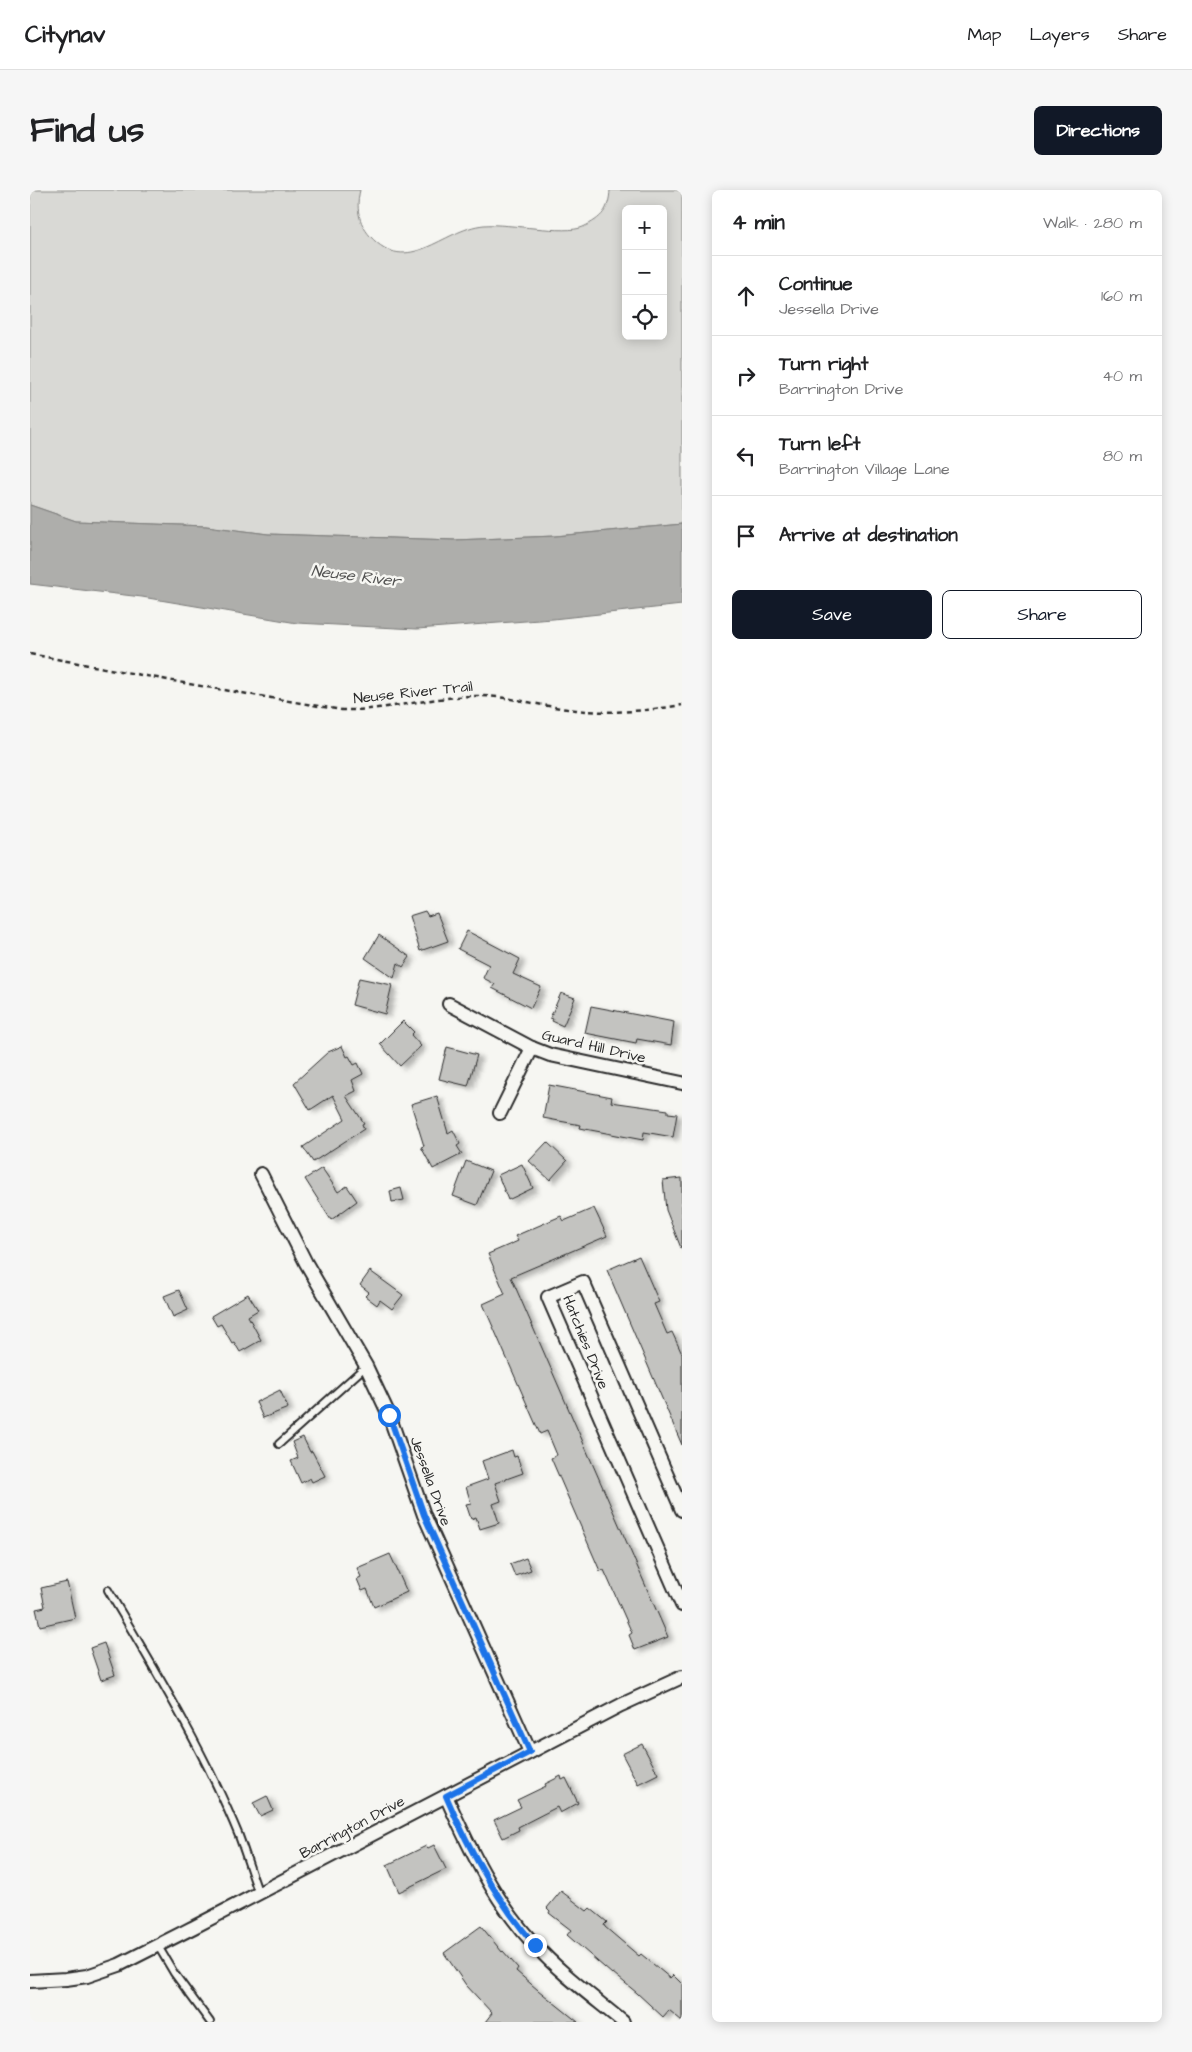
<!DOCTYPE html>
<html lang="en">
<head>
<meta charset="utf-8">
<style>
  body { margin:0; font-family:"Architects Daughter",sans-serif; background:#f6f6f6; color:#202124 }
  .controls { position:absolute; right:15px; top:15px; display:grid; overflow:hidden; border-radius:8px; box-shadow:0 2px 12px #0003 }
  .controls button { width:45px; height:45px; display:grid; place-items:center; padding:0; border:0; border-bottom:1px solid #e0e0e0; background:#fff; color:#202124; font:25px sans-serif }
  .stop { position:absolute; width:15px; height:15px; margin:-11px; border:4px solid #1a73e8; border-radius:50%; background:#fff }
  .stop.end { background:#1a73e8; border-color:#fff; box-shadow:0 1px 5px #0008 }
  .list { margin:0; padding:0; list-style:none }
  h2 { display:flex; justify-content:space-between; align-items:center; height:65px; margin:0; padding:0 20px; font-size:21px }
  h2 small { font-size:16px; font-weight:400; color:#757577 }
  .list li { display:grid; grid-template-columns:32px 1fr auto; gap:15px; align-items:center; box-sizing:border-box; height:80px; padding:0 20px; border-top:1px solid #e0e0e0 }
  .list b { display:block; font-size:19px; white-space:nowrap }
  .list p { margin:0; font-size:16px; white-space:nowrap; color:#757577 }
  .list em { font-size:16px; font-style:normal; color:#757577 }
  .actions { display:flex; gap:10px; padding:15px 20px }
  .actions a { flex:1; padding:11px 0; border:1px solid #111827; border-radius:8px; text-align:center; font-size:18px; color:#111827 }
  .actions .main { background:#111827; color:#fff }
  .icon { flex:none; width:28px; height:28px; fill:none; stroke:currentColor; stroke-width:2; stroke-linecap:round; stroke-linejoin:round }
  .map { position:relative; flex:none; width:652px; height:1832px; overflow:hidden; border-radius:8px }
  header { display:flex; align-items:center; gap:30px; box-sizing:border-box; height:70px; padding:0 25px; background:#fff; border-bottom:1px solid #e0e0e0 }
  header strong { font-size:24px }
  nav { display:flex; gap:28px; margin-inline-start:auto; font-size:18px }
  .intro { display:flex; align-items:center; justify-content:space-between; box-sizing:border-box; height:120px; padding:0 30px }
  h1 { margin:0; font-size:35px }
  .button { padding:12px 22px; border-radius:8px; background:#111827; color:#fff; font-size:18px; font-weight:700 }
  main { display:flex; gap:30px; padding:0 30px }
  aside { flex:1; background:#fff; border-radius:8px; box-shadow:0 2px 12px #0003 }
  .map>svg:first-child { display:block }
  .green { fill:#d9d9d5; stroke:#828280; fill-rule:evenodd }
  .water { fill:#aeaeab; stroke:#7a7a78 }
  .building { fill:#c3c3c0; stroke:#2b2b2b; filter:url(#shadow) }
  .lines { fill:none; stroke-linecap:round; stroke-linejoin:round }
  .lane-casing { stroke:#2b2b2b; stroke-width:10 }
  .street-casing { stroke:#2b2b2b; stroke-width:16 }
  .path { stroke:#2b2b2b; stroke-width:2.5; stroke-dasharray:5 4; stroke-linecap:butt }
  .lane { stroke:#f6f6f2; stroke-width:6 }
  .street { stroke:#f6f6f2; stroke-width:12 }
  .route { stroke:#1a73e8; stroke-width:6 }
  .labels { text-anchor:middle; stroke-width:5; stroke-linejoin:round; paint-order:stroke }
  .street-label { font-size:15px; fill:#2b2b2b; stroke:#f6f6f2 }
  .water-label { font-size:16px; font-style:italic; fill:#525251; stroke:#f6f6f2 }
</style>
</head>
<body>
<header>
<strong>Citynav</strong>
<nav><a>Map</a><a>Layers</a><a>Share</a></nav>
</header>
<div class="intro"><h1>Find us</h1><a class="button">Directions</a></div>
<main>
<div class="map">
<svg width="652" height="1832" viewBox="0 0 652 1832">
  <defs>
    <filter id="shadow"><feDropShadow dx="5" dy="3" stdDeviation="2.5" flood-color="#0004"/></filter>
  </defs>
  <rect width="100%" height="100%" fill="#f6f6f2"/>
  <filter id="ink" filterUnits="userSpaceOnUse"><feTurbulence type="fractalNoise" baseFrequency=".02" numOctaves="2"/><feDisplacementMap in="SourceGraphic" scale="10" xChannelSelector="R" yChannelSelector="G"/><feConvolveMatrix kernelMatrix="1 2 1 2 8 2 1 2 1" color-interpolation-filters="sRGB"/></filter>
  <g filter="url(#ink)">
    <path class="green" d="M0 0H330C326 17 328 32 340 46 378 88 412 39 454 35 478 33 536 45 553 37 572 28 579 20 580 0H652V334L525 346 424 350 238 344 176 336 46 331 0 315ZM596 19H633V146H596Z"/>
    <path class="water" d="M0 315 46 331 176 336 238 344 424 350 526 346 652 334V415L523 429 387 439 267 433 112 407 0 394Z"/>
    <g class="building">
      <path d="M395 721 398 726 407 723 418 751 390 761 379 726Z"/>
      <path d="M437 741 490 769 483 784 511 797 501 818 462 798 465 794 453 788 459 775 428 759Z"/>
      <path d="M349 745 380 767 373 777 368 773 364 788 335 768Z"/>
      <path d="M329 788 362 795 355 824 322 815Z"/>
      <path d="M531 803 545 808 533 836 522 831 523 829 520 828Z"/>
      <path d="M561 816 644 832 641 855 607 849 606 853 555 843Z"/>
      <path d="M373 831 384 842 381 845 391 856 370 876 350 854Z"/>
      <path d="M312 856 317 867 319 866 324 875 328 873 333 884 322 890 326 901 316 906 334 933 332 934 334 939 283 972 273 957 315 929 303 905 280 920 264 893 298 862Z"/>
      <path d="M417 857 447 865 438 896 409 889Z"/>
      <path d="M519 895 582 907 581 912 638 920V923L647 924 643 947 614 942 613 950 550 938 551 935 513 928Z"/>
      <path d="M407 906 418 943 423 940 430 954 427 956 432 964 403 979 391 957 394 956 381 914Z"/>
      <path d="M517 952 537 971 520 990 499 971Z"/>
      <path d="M436 971 461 981 447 1015 423 1006Z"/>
      <path d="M492 974 503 998 478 1010 468 985Z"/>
      <path d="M292 978 308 1002 317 996 327 1011 301 1030 275 989Z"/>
      <path d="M652 988V1058H651L636 1020 633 990Z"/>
      <path d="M371 998 374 1010 362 1012 360 1001Z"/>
      <path d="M564 1018 577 1046 481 1087 638 1447 605 1460 599 1445 602 1443 574 1380 570 1381 521 1268 527 1265 517 1241 510 1244 453 1114 475 1104 458 1064 488 1051 485 1046 531 1026 534 1031Z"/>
      <path d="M609 1066 629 1112 624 1114 637 1144 642 1142 652 1164V1255L577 1080Z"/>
      <path d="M340 1081 373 1105 362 1119 350 1110 347 1115 335 1106 339 1102 330 1095Z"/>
      <path d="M149 1100 158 1120 143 1127 134 1106Z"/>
      <path d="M218 1104 228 1120 218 1126 231 1150 210 1162 204 1152 202 1153 191 1134 187 1136 181 1126Z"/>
      <path d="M250 1200 258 1218 233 1228 226 1212Z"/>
      <path d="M273 1247 280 1262 282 1261 295 1286 282 1292 280 1288 271 1293 261 1271 268 1268 262 1252Z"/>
      <path d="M482 1260 484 1267 487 1266 493 1283 465 1293 471 1311 463 1314 469 1333 450 1339 446 1327 441 1329 436 1314 441 1313 436 1297 458 1289 452 1271Z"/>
      <path d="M360 1364 377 1402 344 1417 337 1399 332 1401 327 1389 331 1387 327 1378Z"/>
      <path d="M496 1368 501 1380 485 1386 480 1374Z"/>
      <path d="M37 1392 45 1428 10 1436 6 1419 15 1417 11 1398Z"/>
      <path d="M74 1453 85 1485 71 1490 60 1458Z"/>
      <path d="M612 1554 628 1584 608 1594 592 1564Z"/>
      <path d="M531 1586 532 1590 536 1588 548 1613 530 1623 527 1617 488 1637 489 1640 473 1648 464 1630 491 1617 487 1610 516 1596 515 1594Z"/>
      <path d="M237 1606 243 1620 230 1626 223 1613Z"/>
      <path d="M404 1655 416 1679 369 1702 357 1675 396 1656 398 1658Z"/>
      <path d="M531 1701 557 1721 560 1718 577 1732 574 1735 575 1737 609 1766 611 1764 640 1788 643 1785 652 1794V1831L639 1820 633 1827 607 1803 583 1783 582 1784 537 1745 541 1740 519 1723 520 1721 517 1718Z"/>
      <path d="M451 1736 472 1762 473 1761 488 1778 486 1781 508 1800 548 1832H455L462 1823 436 1795 414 1763Z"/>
    </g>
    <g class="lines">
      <g class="lane-casing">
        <g id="lane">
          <path d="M249 1254 336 1176"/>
          <path d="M78 1400C125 1480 174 1560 209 1646 216 1665 222 1685 229 1704"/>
          <path d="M128 1756 144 1783 180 1832"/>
        </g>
      </g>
      <g class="street-casing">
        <g id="street">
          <path d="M419 814 502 858 520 865 652 893"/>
          <path d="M470 923 502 858"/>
          <path d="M231 984 276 1073 336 1176 359 1225 394 1325 500 1562"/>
          <path d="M652 1320 553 1092 518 1107 652 1415"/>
          <path d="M416 1606C439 1658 465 1712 504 1754 530 1783 563 1807 593 1832"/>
          <path d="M0 1791 36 1789 57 1786 89 1775 164 1737 591 1515 652 1487"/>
        </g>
      </g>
      <path class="path" d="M0 464 159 494 312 520C358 521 402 506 448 506 481 506 513 517 546 520 581 524 617 521 652 515"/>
      <use href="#lane" class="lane"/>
      <use href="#street" class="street"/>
    </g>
  </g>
  <g class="lines" filter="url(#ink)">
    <path class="route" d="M359 1225 394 1325 500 1562 416 1606C439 1660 467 1711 505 1755"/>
  </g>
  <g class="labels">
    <g class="street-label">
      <text transform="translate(383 502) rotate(-6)" y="5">Neuse River Trail</text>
      <text transform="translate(564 856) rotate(13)" y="5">Guard Hill Drive</text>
      <text transform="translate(556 1152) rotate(68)" y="5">Hatchies Drive</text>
      <text transform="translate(401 1291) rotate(70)" y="5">Jessella Drive</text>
      <text transform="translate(322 1637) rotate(-28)" y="5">Barrington Drive</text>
    </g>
    <g class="water-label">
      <text transform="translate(326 385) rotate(7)" y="6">Neuse River</text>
    </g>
  </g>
</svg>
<div class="controls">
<button>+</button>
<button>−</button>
<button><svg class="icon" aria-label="locate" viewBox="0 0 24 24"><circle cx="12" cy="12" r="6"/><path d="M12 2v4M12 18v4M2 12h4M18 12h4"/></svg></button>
</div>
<div class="stop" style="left:359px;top:1225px"></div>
<div class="stop end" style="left:505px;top:1755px"></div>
</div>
<aside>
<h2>4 min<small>Walk · 280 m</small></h2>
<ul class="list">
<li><svg class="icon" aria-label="ahead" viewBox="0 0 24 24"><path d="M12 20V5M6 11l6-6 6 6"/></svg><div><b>Continue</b><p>Jessella Drive</p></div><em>160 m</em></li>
<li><svg class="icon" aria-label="right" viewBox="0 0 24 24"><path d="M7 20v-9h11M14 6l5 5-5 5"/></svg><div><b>Turn right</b><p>Barrington Drive</p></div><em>40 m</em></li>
<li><svg class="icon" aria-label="left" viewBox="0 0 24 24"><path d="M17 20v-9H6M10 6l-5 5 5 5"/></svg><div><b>Turn left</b><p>Barrington Village Lane</p></div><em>80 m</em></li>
<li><svg class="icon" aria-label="arrive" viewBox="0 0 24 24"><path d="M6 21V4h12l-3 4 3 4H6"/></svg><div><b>Arrive at destination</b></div></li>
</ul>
<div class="actions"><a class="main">Save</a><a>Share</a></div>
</aside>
</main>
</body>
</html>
